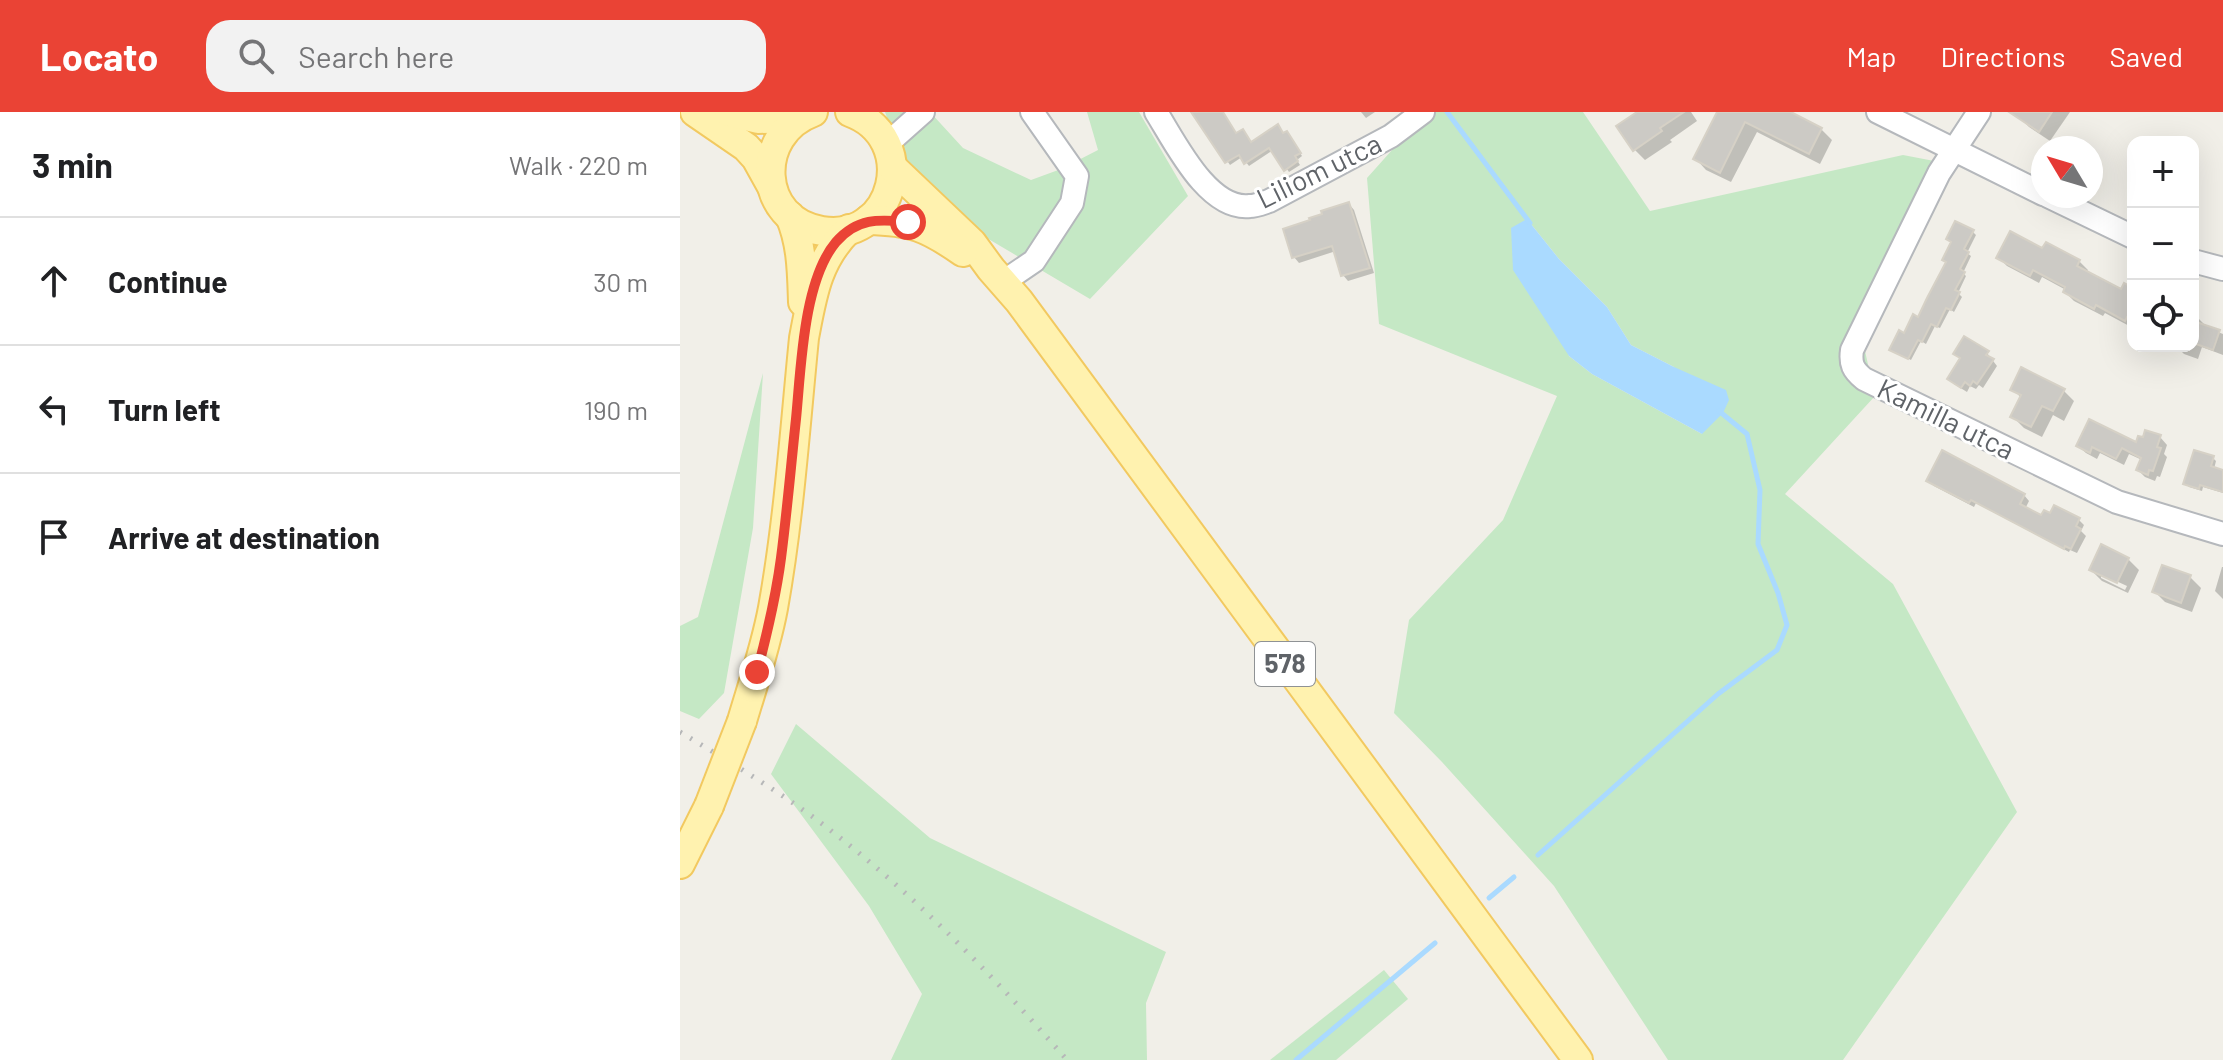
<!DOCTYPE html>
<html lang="en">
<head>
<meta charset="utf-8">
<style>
  body { margin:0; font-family:Barlow,sans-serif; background:#f2f2f2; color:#202124 }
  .controls { position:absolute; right:24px; top:24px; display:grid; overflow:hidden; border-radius:16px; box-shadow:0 8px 32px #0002 }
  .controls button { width:72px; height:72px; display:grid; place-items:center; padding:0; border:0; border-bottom:2px solid #e0e0e0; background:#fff; color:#202124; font:40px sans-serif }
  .compass { position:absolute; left:1351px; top:24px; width:72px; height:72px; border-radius:50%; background:#fff; box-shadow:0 8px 32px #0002; rotate:308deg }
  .stop { position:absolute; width:24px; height:24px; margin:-18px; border:6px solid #ea4335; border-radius:50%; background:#fff }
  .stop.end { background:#ea4335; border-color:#fff; box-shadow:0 2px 8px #0008 }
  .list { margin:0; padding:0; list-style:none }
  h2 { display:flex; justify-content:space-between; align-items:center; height:104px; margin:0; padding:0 32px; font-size:34px }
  h2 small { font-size:26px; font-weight:400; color:#757577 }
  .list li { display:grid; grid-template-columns:52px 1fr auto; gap:24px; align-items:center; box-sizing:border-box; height:128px; padding:0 32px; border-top:2px solid #e0e0e0 }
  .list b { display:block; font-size:30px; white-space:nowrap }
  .list em { font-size:26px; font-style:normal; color:#757577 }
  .icon { flex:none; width:44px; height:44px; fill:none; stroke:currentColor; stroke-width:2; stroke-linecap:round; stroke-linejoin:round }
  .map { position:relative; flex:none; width:1543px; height:948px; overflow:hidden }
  header { display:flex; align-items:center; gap:48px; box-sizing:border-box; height:112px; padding:0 40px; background:#ea4335; color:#fff }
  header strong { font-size:38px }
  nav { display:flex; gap:44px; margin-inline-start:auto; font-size:28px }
  .search { width:560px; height:72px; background:#f2f2f2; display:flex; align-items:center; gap:20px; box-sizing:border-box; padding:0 28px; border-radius:24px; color:#757577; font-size:30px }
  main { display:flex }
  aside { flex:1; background:#fff }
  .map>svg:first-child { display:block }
  .green { fill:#c5e8c5; fill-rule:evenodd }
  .water { fill:#aadaff }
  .shadow { fill:#0003; fill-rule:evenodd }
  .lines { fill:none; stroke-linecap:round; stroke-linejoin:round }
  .stream { stroke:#aadaff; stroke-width:5 }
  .building { fill:#cccac5; stroke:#d6d1c6; stroke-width:2 }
  .minor-casing { stroke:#b5b8bc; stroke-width:26 }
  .major-casing { stroke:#f2c960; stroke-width:32 }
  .minor { stroke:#fff; stroke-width:22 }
  .major { stroke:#fff2af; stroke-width:28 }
  .rail { stroke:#b6b7b8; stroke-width:5; stroke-dasharray:2 10; stroke-linecap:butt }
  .major-bridge-casing { stroke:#f2c960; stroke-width:32; stroke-linecap:butt }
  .major-bridge { stroke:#fff2af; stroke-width:28 }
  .route { stroke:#ea4335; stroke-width:10 }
  .labels { text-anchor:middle; stroke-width:6; stroke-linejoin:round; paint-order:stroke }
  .shield { fill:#fff; stroke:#8f9295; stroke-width:2 }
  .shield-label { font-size:26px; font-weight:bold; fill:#5f6368 }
  .street-label { font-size:28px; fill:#5f6368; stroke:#fff }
</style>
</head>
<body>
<header>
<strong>Locato</strong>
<div class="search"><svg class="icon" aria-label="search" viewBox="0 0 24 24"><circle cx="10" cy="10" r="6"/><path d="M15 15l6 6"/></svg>Search here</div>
<nav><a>Map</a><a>Directions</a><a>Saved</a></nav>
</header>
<main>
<aside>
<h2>3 min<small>Walk · 220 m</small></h2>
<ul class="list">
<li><svg class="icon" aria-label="ahead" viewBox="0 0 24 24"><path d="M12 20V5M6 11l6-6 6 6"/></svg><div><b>Continue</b></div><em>30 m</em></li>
<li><svg class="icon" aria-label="left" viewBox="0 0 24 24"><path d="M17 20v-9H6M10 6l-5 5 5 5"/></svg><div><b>Turn left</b></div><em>190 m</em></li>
<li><svg class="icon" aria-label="arrive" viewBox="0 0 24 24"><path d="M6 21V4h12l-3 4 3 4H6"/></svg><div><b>Arrive at destination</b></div></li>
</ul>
</aside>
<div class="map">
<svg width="1543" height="948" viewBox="0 0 1543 948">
  <rect width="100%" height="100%" fill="#f1efe8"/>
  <g class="green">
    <path d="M205 0H250L283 36 351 68 381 57 418 38 407 0H459L508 84 410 187 300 122 223 50Z"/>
    <path d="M746 0H903L970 99 1223 43 1275 53 1185 239 1195 284 1105 382 1213 472 1337 700 1163 948H988L874 774 762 650 714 601 729 508 823 408 877 284 699 212 687 66ZM847 107 879 147 927 195 951 233 994 255 1022 322 912 262 889 244Z"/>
    <path d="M83 261 73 416 44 581 19 607 0 599V514L18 505Z"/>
    <path d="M116 612 250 726 486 840 466 891 467 948H211L242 882 189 794 91 662Z"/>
    <path d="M704 858 728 887 656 948H590Z"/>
  </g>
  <path class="water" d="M847 107 879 147 927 195 951 233 994 255 1046 278 1049 288 1043 301 1022 322 912 262 889 244 833 158 831 116Z"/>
  <g class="shadow">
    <path d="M514 0H542L556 23 572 32 604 23 609 24 622 44 617 48 620 53 609 60 593 38 569 54 562 45 550 53Z"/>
    <path d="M681 0H695L686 6Z"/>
    <path d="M961 0H1011L1017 9 990 28 992 30 965 48 955 38Z"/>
    <path d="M1039 0H1106L1141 17 1152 28 1140 52 1077 20 1051 70 1026 58 1016 47Z"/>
    <path d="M1341 0H1390L1370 29 1349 15 1338 4Z"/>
    <path d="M669 92 674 98 694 161 668 169 663 163 656 139 619 151 614 145Z"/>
    <path d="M1293 120 1296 123 1287 141 1291 144 1283 161 1286 164 1278 181 1282 185 1274 200 1270 197 1260 216 1255 214 1246 232 1241 229 1231 248 1215 240 1225 224 1239 207Z"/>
    <path d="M1363 139 1399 149 1408 158 1406 161 1442 180 1453 179V216L1425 201 1423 204 1394 189 1385 180 1386 178 1362 165 1359 171 1327 154 1318 145Z"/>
    <path d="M1513 205 1519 207 1524 212 1523 214 1543 222V243L1522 235 1518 247 1504 242 1500 238 1501 234H1513Z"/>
    <path d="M1307 241 1317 254 1303 276 1299 273 1296 277 1290 274 1287 280 1274 272 1281 248 1275 242Z"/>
    <path d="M1333 277 1383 278 1394 289 1384 309 1373 303 1362 325 1344 316 1333 305 1342 287Z"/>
    <path d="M1480 325 1487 333 1484 342 1487 345 1480 365 1477 364 1475 369 1465 365 1458 358 1462 348 1449 342 1444 353 1420 341 1417 347 1406 341 1398 334 1457 332Z"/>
    <path d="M1533 346 1536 349 1534 357 1543 360V381L1523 375 1522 379 1509 375 1506 372Z"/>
    <path d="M1248 368 1344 383 1349 389 1345 397 1362 406 1398 407 1404 413 1401 419 1406 424 1397 441 1390 438 1389 440 1296 391 1294 395 1254 374Z"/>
    <path d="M1448 447 1459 458 1448 481 1422 469 1411 458ZM1421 462 1447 474 1445 478 1421 466Z"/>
    <path d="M1542 455H1543V487L1535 479Z"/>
    <path d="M1510 465 1521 476 1512 500 1485 490 1474 479Z"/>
  </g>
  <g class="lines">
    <g class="stream">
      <path d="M767 0 850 111"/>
      <path d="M858 743 1038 582 1097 538 1107 513 1098 481 1078 432 1080 378 1067 322 1039 299"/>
      <path d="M809 786 834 765"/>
      <path d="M616 948 755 831"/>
    </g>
  </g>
  <g class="building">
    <path d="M511 0H543L556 21 563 17 571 30 598 12 603 21 607 19 621 41 615 44 618 49 604 59 589 36 564 52 559 43 545 51Z"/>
    <path d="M957 0H1004L980 16 982 19 953 39 936 14Z"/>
    <path d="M1037 0H1111L1142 16 1129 42 1065 10 1040 61 1013 47Z"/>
    <path d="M1329 0H1372L1359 20Z"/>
    <path d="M669 90 690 156 661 164 652 134 612 146 603 117 630 108 629 106 642 102 641 99Z"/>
    <path d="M1275 109 1294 118 1284 137 1289 140 1280 157 1285 160 1275 178 1280 180 1271 198 1266 196 1257 215 1251 212 1242 230 1238 228 1228 247 1209 238 1219 218 1224 221 1233 202 1238 205 1247 186 1266 150 1262 148 1271 130 1266 127Z"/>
    <path d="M1330 119 1362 136 1366 130 1400 148 1397 154 1441 177 1444 171 1453 176V208L1447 205 1445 209 1416 193 1414 197 1383 180 1385 175 1353 158 1350 164 1316 146Z"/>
    <path d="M1513 209 1540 218 1533 238 1513 231Z"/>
    <path d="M1284 224 1309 239 1306 243 1314 247 1297 272 1293 269 1290 274 1285 270 1281 276 1267 267 1280 246 1273 242Z"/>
    <path d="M1341 255 1385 277 1373 299 1362 294 1351 315 1330 305 1341 283 1330 278Z"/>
    <path d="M1409 307 1456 330 1458 324 1463 325 1465 318 1481 323 1477 335 1481 336 1473 359 1469 358 1468 363 1456 358 1461 346 1442 336 1436 347 1412 335 1410 341 1396 334Z"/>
    <path d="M1262 338 1345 382 1340 392 1361 403 1364 398 1370 401 1374 393 1400 406 1396 414 1401 417 1391 437 1385 434 1384 437 1291 388 1289 391 1246 369Z"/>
    <path d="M1514 338 1534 344 1531 354 1543 358V380L1520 373 1519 377 1503 372Z"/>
    <path d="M1421 432 1449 446 1437 471 1409 458Z"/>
    <path d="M1482 453 1511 463 1501 491 1472 480Z"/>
  </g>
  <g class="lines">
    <g class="minor-casing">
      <g id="minor">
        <path d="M476 0C495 30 528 99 570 94 576 94 583 91 589 89L711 24 743 0"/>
        <path d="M1198 0 1363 82"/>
        <path d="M1299 0 1259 61 1172 238C1170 252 1173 258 1184 267L1437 390 1543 422"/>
        <path d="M207 32 243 0"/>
        <path d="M1368 84 1453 125"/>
        <path d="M1513 149 1543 157"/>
        <path d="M323 170 354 149 392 91 397 64 352 0"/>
      </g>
    </g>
    <g class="major-casing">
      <g id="major">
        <path d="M15 0 66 35 76 46 91 73"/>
        <path d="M49 0 78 7 119 6"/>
        <path d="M133 0C73 22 77 109 142 119 215 131 241 26 170 0"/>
        <path d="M212 55 292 131 311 157 339 189 898 948"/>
        <path d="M110 104C122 132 122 160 123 190"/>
        <path d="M188 108C232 109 247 115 283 140"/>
        <path d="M62 609C73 572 86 534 93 496 109 407 115 316 124 226 132 184 137 148 169 117"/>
        <path d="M0 752 29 694"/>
      </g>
    </g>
    <use href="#minor" class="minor"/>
    <use href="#major" class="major"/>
    <path class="rail" d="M0 620C45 647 90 674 133 705 227 775 310 860 387 948"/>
    <g class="major-bridge-casing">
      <path id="major-bridge" d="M29 694 62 609"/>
    </g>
    <use href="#major-bridge" class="major-bridge"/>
  </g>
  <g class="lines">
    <path class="route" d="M77 560C87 522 96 485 101 446 107 400 111 353 116 307 121 257 123 169 156 130 177 106 198 107 228 110"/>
  </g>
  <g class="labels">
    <rect class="shield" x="575" y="530" width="60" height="44" rx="6"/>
    <g class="shield-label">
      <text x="605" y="561">578</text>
    </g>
    <g class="street-label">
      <text transform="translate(639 59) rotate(-26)" y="10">Liliom utca</text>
      <text transform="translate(1266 307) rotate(26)" y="10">Kamilla utca</text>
    </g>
  </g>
</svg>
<div class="controls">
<button>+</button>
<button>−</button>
<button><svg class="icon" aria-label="locate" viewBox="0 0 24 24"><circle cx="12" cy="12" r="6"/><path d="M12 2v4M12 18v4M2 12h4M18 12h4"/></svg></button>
</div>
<svg class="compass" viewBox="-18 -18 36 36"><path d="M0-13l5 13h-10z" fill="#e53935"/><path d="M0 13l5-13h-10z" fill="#757577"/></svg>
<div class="stop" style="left:228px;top:110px"></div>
<div class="stop end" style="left:77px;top:560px"></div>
</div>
</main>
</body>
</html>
